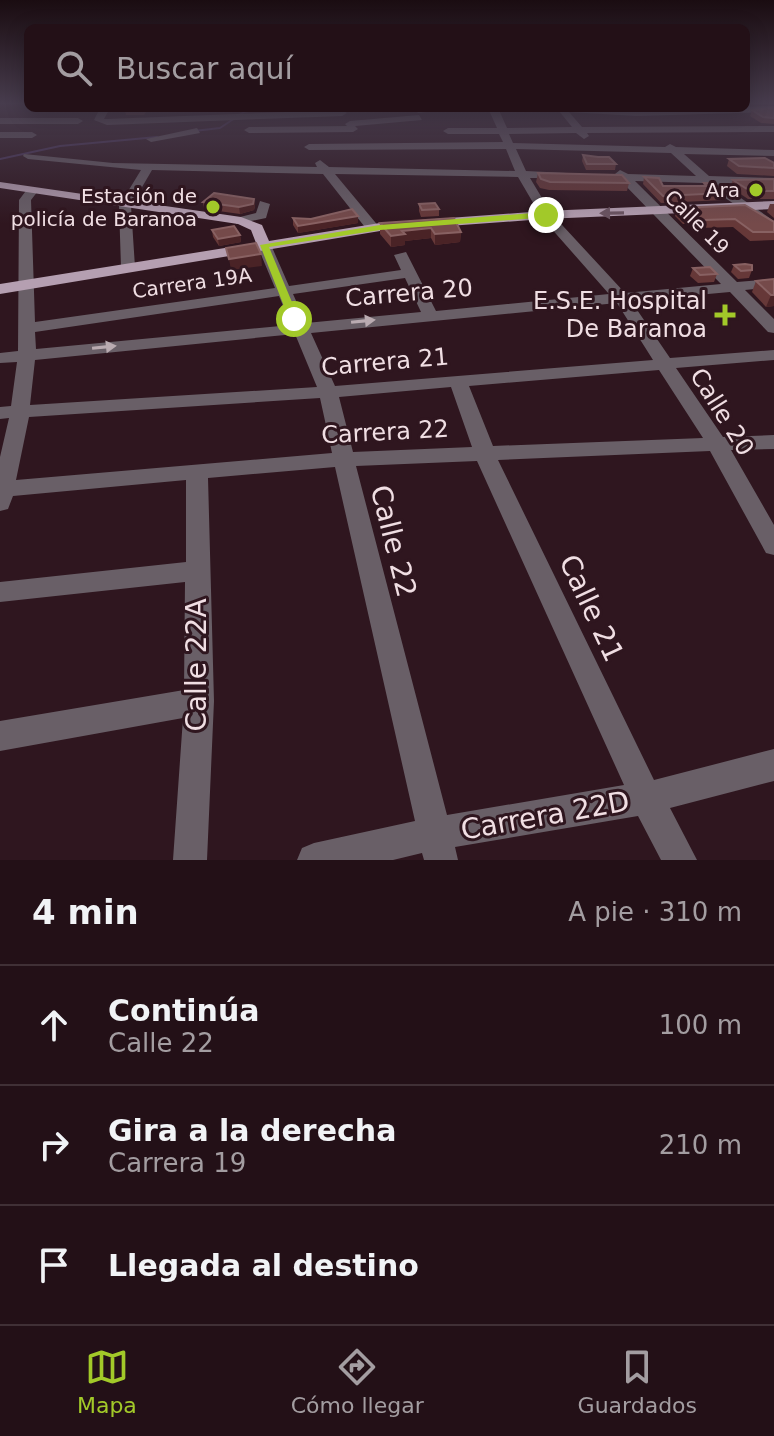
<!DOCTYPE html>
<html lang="es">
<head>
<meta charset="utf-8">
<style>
  body { margin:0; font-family:"DejaVu Sans",sans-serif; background:#2b1920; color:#f1f3f6 }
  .stop { position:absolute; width:24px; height:24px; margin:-18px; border:6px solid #a2c929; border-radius:50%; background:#fff }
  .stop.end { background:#a2c929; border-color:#fff; box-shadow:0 2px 8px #0008 }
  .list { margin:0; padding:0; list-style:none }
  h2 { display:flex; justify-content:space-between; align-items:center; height:104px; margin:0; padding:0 32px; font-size:34px }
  h2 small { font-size:26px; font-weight:400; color:#a39da1 }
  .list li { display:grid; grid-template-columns:52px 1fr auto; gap:24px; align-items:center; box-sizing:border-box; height:120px; padding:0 32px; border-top:2px solid #403036 }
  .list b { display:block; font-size:30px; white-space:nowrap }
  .list p { margin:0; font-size:26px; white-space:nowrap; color:#a39da1 }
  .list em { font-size:26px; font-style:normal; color:#a39da1 }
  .icon { flex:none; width:44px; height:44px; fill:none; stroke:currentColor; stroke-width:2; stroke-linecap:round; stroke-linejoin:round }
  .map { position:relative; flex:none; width:774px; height:860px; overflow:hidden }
  .search { position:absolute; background:#231017; box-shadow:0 4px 20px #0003; left:24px; right:24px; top:24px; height:88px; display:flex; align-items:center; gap:20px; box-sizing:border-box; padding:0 28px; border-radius:12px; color:#a39da1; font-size:30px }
  .sheet { height:464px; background:#231017 }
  nav { display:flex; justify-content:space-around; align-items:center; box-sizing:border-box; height:112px; border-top:2px solid #403036; background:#231017; font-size:22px; color:#a39da1 }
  nav a { display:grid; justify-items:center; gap:4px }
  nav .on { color:#a2c929 }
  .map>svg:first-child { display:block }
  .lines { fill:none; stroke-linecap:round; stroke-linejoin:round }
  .stream { stroke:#4c3860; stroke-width:2 }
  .minor { fill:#695f67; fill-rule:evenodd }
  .major { fill:#b59fb1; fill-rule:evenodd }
  .wall { fill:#663838 }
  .shaded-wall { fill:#4a2326 }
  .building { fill:#754a4a; stroke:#886162; stroke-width:2 }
  .oneway { fill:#6b5461 }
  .oneway2 { fill:#baabb1 }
  .route { fill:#a2c929 }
  .poi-dot { fill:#a2c929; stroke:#2f161f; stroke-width:3 }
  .labels { text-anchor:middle; stroke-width:6; stroke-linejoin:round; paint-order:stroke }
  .far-poi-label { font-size:20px; fill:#f0dee3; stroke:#2f161f; text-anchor:end }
  .far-street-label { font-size:20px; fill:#f0dee3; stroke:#2f161f }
  .street-label { font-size:24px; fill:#f0dee3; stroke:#2f161f }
  .poi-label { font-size:24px; fill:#f0dee3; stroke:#2f161f; text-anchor:end }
  .near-street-label { font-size:28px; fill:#f0dee3; stroke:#2f161f }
</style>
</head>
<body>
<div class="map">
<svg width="774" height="860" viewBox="0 0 774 860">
  <rect width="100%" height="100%" fill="#2f161f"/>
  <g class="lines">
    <g class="stream">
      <path d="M194 131 220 128 244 112 261 108"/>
      <path d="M0 159 60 146 157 137"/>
    </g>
    <g class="minor">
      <path d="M774 106V112L637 116 569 112 582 127 774 126V132L587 133 589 136 584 139 576 133 509 134 513 143 665 147 670 144 676 147 774 150V156L684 154 709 176 774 178V184L719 183 774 221V231L703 183 635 181 737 282 774 279V287L745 290 774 319V333L768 332 730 292 631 301 670 358 774 350V360L676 368 723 437 774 435V449L731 450 774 525V555L766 553 710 451 498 460 654 780 774 749V781L670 808 697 860H661L638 816 455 847 458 860H424L422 853 393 860H297L302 848 314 843 415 821 335 467 208 478 214 701 207 860H173L183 718 0 751V721L184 690 185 582 0 602V582L186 562V480L13 496 8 509 0 511V457L9 418 0 419V407L11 406 17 362 0 363V353L18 351 19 200 28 188 38 191 31 200 35 322 275 288 257 245 264 241 271 245 289 286 401 270 394 255 406 252 436 311 609 294 542 218 518 177 335 174 380 228 373 232 368 231 323 174 152 170 131 206 135 267 128 271 121 267 119 206 141 170 28 159 23 156 24 154 113 163 317 167 315 163 320 160 329 167 515 171 506 149 309 150 304 147 309 144 503 142 499 134H448L443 131 448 128H497L488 108H498L507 128 572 127 559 111 541 108 637 110ZM516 149 671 153 696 176 628 174 620 170 615 174H599L593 177 599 180 621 181 721 284 625 293 551 213 530 178H563L569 175 567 173 526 171ZM405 278 421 312 306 323 293 294ZM279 296 291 325 36 349 35 332ZM617 303 653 360 335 386 311 333ZM295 334 317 387 30 405 35 360ZM659 370 703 438 493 446 469 386ZM451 387 472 447 353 452 339 397ZM320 398 332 453 16 480 29 417ZM477 461 624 785 447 815 356 466Z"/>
      <path d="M100 108H110L104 119H107L342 110 347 113 342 116 107 125 94 120Z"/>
      <path d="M415 108H459L418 113Z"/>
      <path d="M419 115 422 120 355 126 358 129 353 132 249 133 244 130 249 127 347 126 345 124 350 121Z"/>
      <path d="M0 118H78L83 121 78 124H0Z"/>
      <path d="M197 128 200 133 151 142 146 139Z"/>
      <path d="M0 132H32L37 135 32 138H0Z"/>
      <path d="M260 201 270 204 266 218 236 224V218L256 213Z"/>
    </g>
    <path class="major" d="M0 182 241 217 262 225 269 241 380 223 544 211 774 201V209L544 219 380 231 0 294V284L256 243 251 230 238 224 0 188Z"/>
  </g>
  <g class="wall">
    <rect x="746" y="103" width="28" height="1"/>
    <path d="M127 108H149L144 115H126L125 110Z"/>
    <path d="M774 108V124L761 123 750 116 752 110Z"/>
    <path d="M583 155 598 157 616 164 615 170H586L582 161Z"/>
    <path d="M729 159 774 163V176L737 174 727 166Z"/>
    <path d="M538 173 629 183 627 191 549 190 540 188 536 182Z"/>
    <path d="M644 177 663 186H703L704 183 725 193 723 200 661 203 643 184Z"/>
    <path d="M774 179V199H748L730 187 733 180Z"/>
    <path d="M254 199 255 206 254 210 240 214 204 209 203 202Z"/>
    <path d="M419 204 439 209V216L421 217 419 211Z"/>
    <path d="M770 204H774V218L767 212Z"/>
    <path d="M677 208 774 222V240L750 241 733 227 699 228 695 224H683L675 216Z"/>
    <path d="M293 218 358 223 298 233 293 225Z"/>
    <path d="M380 223 461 232 460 242 435 245 431 238 405 241V245L391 247 380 234Z"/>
    <path d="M212 230 240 235 241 242 219 246 213 237Z"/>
    <path d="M734 265 752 270 749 278 738 279 731 272Z"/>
    <path d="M693 268 717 274 714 282 698 283 690 276Z"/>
    <path d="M774 279V306L766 307 752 292 756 281Z"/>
  </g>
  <g class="shaded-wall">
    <path d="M254 199 255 206 254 210 240 214 239 207Z"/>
    <path d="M358 216V223L298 233V226Z"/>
    <path d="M431 228V238L405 241V245L391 247V236L402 231Z"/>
    <path d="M461 232 460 242 435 245V234Z"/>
    <path d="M240 235 241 242 219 246 218 239Z"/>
    <path d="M261 254 262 266 231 270 229 259Z"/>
    <path d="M771 295H774V306L766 307Z"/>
  </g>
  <g class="building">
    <path d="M127 108H144L143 110H125Z"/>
    <path d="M774 108V118L763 117 752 110Z"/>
    <path d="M583 155 598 157H609L616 164H587Z"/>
    <path d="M765 158 774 163V168L739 166 729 159Z"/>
    <path d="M538 173 622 175 629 183 550 182 541 179Z"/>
    <path d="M644 177 659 178 663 186H707L704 183H710L725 193 663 196Z"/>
    <path d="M774 179V191H750L733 180Z"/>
    <path d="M214 193 254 199 253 204 239 207 203 202Z"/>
    <path d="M435 203 439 209 422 210 419 204Z"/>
    <path d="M745 205 774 222V232H753L735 219 702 220 698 216H685L677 208Z"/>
    <path d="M352 209 358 216 298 226 293 218 311 219Z"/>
    <path d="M454 218 461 232 435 234 431 228 402 231 405 234 391 236 380 223Z"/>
    <path d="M234 226 240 235 218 239 212 230Z"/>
    <path d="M256 243 261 254 229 259 226 248Z"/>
    <path d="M745 264 752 265V270L741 271 734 265Z"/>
    <path d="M710 267 717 274 700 275 693 268Z"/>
    <path d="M774 279V295H771L756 281Z"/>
  </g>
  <defs><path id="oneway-solid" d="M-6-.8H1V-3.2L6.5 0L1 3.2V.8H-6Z" transform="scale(2)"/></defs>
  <use class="oneway" href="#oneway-solid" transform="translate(612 213) rotate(179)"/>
  <g class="oneway2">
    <use href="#oneway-solid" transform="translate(363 321) rotate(-6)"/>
    <use href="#oneway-solid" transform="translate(104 347) rotate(-6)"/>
  </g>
  <linearGradient id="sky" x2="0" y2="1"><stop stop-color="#1a0c11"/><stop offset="0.46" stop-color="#473c4d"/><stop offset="1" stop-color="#473c4d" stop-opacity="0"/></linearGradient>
  <rect width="774" height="224" fill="url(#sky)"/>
  <path class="route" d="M546 212 549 217 380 230 269 247 299 319 294 322 289 319 260 245 380 225Z"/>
  <g class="poi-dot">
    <circle cx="756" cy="190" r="8"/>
    <circle cx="213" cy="207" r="8"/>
    <path d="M721 303h8v8h8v8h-8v8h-8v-8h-8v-8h8z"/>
  </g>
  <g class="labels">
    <g class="far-poi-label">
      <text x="740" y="197">Ara</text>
      <text x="197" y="203">Estación de<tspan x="197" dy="23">policía de Baranoa</tspan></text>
    </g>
    <g class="far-street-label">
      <text transform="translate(697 222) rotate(45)" y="7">Calle 19</text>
      <text transform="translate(192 283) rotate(-8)" y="7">Carrera 19A</text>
    </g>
    <g class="street-label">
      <text transform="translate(409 293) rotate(-5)" y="8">Carrera 20</text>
      <text transform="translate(385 362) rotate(-5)" y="8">Carrera 21</text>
      <text transform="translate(722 412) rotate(58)" y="8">Calle 20</text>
      <text transform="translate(385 432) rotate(-3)" y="8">Carrera 22</text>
    </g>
    <g class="poi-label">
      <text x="707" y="309">E.S.E. Hospital<tspan x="707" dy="28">De Baranoa</tspan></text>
    </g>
    <g class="near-street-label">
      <text transform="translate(394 541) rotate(76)" y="10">Calle 22</text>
      <text transform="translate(592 608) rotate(65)" y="10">Calle 21</text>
      <text transform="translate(196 665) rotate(-90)" y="10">Calle 22A</text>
      <text transform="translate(545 815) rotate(-10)" y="10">Carrera 22D</text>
    </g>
  </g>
</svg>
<div class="stop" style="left:294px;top:319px"></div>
<div class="stop end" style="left:546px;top:215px"></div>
<div class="search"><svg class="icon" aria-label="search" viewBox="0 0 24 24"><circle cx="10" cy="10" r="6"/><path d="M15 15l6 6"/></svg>Buscar aquí</div>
</div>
<section class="sheet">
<h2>4 min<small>A pie · 310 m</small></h2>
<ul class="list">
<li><svg class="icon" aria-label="ahead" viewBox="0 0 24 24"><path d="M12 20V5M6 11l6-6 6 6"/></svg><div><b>Continúa</b><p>Calle 22</p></div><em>100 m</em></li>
<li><svg class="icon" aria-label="right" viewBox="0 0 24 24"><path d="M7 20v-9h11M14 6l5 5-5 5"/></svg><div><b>Gira a la derecha</b><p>Carrera 19</p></div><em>210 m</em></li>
<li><svg class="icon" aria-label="arrive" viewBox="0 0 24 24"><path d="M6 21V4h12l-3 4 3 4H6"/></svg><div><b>Llegada al destino</b></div></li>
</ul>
</section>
<nav>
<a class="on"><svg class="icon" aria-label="map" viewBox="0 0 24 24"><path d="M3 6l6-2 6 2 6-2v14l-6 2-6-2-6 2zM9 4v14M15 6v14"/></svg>Mapa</a>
<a><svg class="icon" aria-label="directions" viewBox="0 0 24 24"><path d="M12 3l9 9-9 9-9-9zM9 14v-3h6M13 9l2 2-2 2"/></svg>Cómo llegar</a>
<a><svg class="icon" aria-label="saved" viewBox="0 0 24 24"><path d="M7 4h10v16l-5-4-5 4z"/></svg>Guardados</a>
</nav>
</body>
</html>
